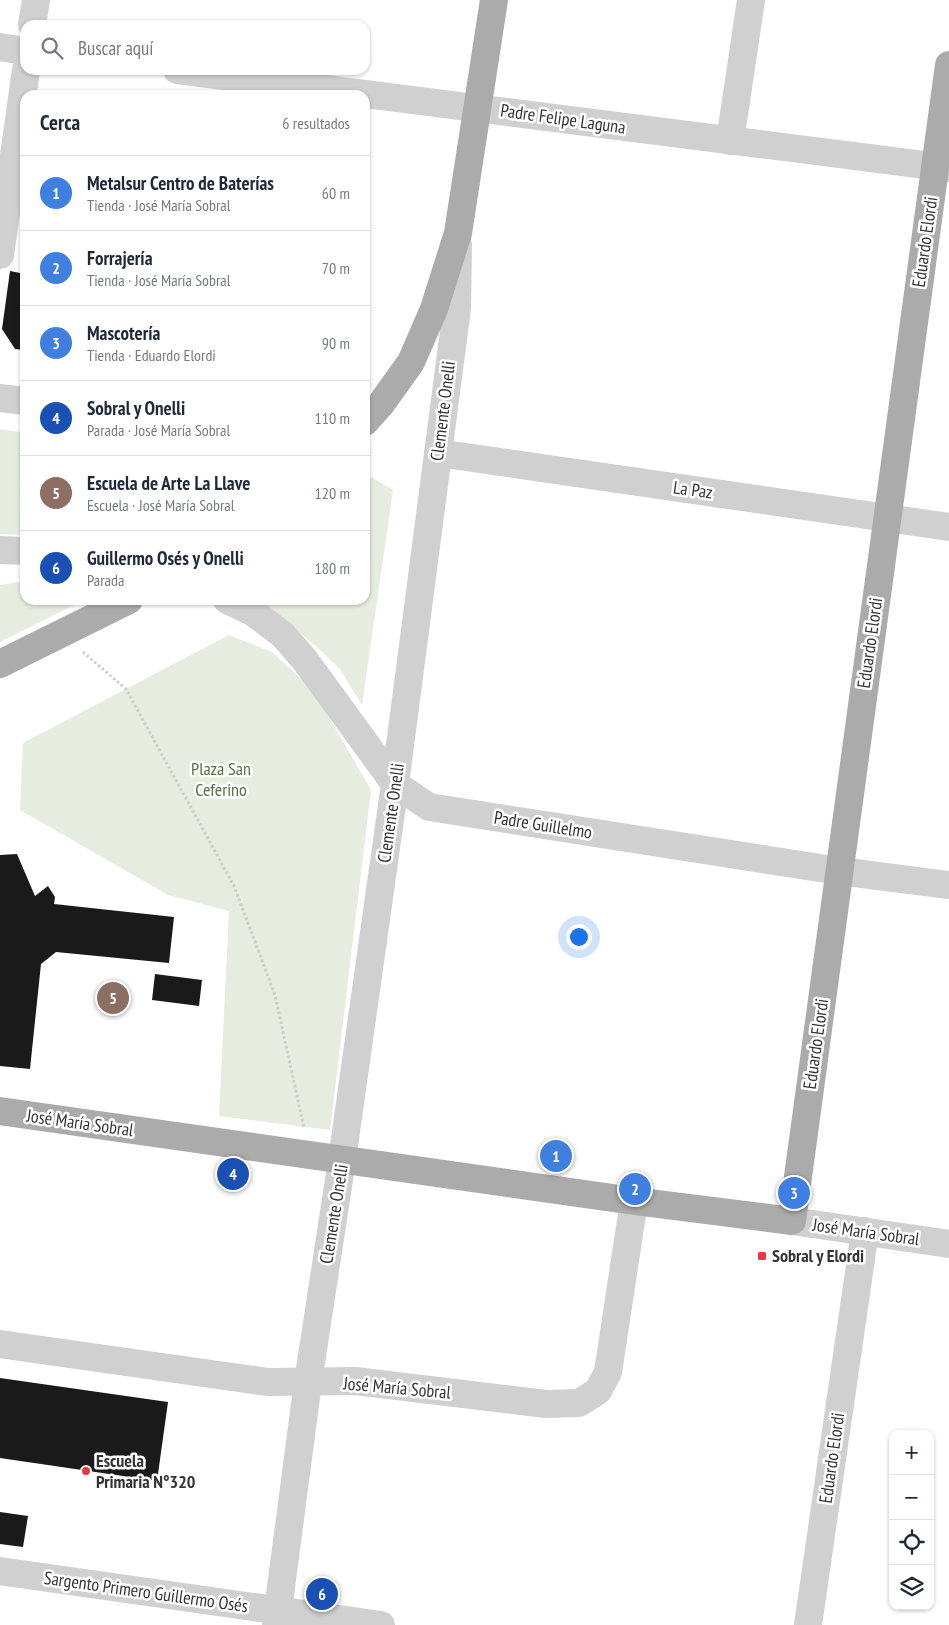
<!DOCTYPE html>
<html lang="es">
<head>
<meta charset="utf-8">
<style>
  body { margin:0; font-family:"PT Sans Narrow",sans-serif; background:#f6f6f7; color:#1f2937 }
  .controls { position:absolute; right:15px; bottom:15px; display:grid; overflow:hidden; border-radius:10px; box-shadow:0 1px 4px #0004 }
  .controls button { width:45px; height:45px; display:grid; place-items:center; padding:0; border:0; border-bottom:1px solid #e0e1e3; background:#fff; color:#1f2937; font:25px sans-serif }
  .you { position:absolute; left:578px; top:936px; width:18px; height:18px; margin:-12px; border:4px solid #fff; border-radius:50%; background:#1a73e8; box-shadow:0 0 0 8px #1a73e833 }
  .badge { display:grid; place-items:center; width:32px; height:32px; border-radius:50%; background:#111827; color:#fff; font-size:16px; font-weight:700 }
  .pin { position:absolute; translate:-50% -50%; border:2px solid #fff; box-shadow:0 1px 5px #0006 }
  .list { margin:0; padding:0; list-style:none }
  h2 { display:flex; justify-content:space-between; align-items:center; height:65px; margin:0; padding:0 20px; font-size:21px }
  h2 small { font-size:16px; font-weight:400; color:#747a83 }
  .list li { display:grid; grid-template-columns:32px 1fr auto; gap:15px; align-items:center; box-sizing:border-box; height:75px; padding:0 20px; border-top:1px solid #e0e1e3 }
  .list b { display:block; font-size:19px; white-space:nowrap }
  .list p { margin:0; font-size:16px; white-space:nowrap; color:#747a83 }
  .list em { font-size:16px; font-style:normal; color:#747a83 }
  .icon { flex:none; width:28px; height:28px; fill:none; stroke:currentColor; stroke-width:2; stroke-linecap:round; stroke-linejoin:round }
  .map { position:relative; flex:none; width:949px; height:1625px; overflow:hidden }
  .search { position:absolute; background:#fff; box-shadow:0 1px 4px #0004; left:20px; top:20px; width:350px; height:55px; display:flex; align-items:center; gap:12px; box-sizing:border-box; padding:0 18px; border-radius:15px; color:#747a83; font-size:19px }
  .panel { position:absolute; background:#fff; box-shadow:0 1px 4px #0004; left:20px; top:90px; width:350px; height:515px; border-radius:15px }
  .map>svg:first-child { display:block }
  .green { fill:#e6ecdf }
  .building { fill:#1a1a1a }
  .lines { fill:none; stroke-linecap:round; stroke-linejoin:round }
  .path { stroke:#cdcdcd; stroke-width:3; stroke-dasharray:2.5 2.5; stroke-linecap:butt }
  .minor { stroke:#d0d0d0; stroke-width:28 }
  .major { stroke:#ababab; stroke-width:28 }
  .poi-dot { fill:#e63946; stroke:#fff; stroke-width:2 }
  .labels { text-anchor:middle; stroke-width:5; stroke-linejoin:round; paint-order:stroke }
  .street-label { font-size:18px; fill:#333; stroke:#fff }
  .park-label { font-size:18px; fill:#56703f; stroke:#fff }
  .poi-label { font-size:18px; font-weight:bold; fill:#333; stroke:#fff; text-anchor:start }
</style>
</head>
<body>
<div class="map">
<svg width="949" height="1625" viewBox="0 0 949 1625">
  <rect width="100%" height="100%" fill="#fff"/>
  <g class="green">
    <path d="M0 429 25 433 24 535 0 534Z"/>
    <path d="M371 477 393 490 362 705 340 669 317 647 260 600H365V484Z"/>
    <path d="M25 581V600H84L0 642V585Z"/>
    <path d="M229 635 272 652 314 691 371 790 330 1130 219 1116 229 911 168 895 20 810 23 743Z"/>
  </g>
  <g class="building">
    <path d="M10 271 25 274V350L15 349 2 329Z"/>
    <path d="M17 854 35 896 48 886 55 897 54 904 174 917 169 963 56 952 41 964 30 1069 0 1066V855Z"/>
    <path d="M155 974 202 980 199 1006 152 1000Z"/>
    <path d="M0 1378 168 1402 157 1481 0 1458Z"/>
    <path d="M0 1512 28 1516 23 1547 0 1544Z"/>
  </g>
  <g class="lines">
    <path class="path" d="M83 652 126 689 234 886 275 995 304 1128"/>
    <g class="minor">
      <path d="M32 25 36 0"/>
      <path d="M0 47 25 51"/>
      <path d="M177 70 949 168"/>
      <path d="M730 141 751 0"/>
      <path d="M0 255 26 70"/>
      <path d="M0 398 25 401"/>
      <path d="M438 453 949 527"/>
      <path d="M0 550 25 551"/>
      <path d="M227 600 254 613 283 635 304 659 395 784 429 807 839 871 949 885"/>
      <path d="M792 1221 949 1244"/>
      <path d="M0 1344 268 1382 355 1381 546 1404 579 1403 598 1391 608 1372 634 1201"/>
      <path d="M0 1571 381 1625"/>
      <path d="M276 1625 308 1382 342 1160 395 784 457 308 458 245"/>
      <path d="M808 1625 865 1231"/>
    </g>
    <g class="major">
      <path d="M365 422 381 404 411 362 434 309 458 233 494 0"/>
      <path d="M0 664 129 600"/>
      <path d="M0 1111 634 1201 792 1221 949 65"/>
    </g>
  </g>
  <g class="poi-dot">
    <rect x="757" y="1251" width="10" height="10" rx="2.5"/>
    <circle cx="86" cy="1471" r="5"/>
  </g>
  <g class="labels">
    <g class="street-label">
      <text transform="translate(563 119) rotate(8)" y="6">Padre Felipe Laguna</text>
      <text transform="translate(925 242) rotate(-82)" y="6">Eduardo Elordi</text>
      <text transform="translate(443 411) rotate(-83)" y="6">Clemente Onelli</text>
      <text transform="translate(693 490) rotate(8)" y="6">La Paz</text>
      <text transform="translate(870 643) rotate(-82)" y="6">Eduardo Elordi</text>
      <text transform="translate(391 813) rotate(-82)" y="6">Clemente Onelli</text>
      <text transform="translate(543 825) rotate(9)" y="6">Padre Guillelmo</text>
      <text transform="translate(816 1044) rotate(-82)" y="6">Eduardo Elordi</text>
      <text transform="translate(80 1123) rotate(8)" y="6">José María Sobral</text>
      <text transform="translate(334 1214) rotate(-81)" y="6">Clemente Onelli</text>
      <text transform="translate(866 1232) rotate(8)" y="6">José María Sobral</text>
      <text transform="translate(397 1388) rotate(5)" y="6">José María Sobral</text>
      <text transform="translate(832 1458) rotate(-82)" y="6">Eduardo Elordi</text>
      <text transform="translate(146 1592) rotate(8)" y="6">Sargento Primero Guillermo Osés</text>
    </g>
    <g class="park-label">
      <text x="221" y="775">Plaza San<tspan x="221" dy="21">Ceferino</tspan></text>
    </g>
    <g class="poi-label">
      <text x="772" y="1262">Sobral y Elordi</text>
      <text x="96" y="1467">Escuela<tspan x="96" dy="21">Primaria N°320</tspan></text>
    </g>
  </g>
</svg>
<div class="controls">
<button>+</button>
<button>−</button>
<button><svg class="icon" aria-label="locate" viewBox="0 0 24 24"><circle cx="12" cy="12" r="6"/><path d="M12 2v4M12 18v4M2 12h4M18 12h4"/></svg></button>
<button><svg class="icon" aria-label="layers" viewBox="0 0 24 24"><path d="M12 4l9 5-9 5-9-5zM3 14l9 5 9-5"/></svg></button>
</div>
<div class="you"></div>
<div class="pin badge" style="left:556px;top:1156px;background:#3f7fe0">1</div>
<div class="pin badge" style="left:635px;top:1189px;background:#3f7fe0">2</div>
<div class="pin badge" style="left:794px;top:1193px;background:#3f7fe0">3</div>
<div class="pin badge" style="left:233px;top:1174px;background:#1a4fb4">4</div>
<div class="pin badge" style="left:113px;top:998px;background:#8d6e63">5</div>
<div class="pin badge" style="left:322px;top:1594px;background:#1a4fb4">6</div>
<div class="search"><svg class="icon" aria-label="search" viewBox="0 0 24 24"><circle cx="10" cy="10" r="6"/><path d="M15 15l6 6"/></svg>Buscar aquí</div>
<section class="panel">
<h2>Cerca<small>6 resultados</small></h2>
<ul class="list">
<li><span class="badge" style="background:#3f7fe0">1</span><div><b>Metalsur Centro de Baterías</b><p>Tienda · José María Sobral</p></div><em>60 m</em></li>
<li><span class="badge" style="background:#3f7fe0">2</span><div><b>Forrajería</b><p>Tienda · José María Sobral</p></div><em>70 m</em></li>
<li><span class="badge" style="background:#3f7fe0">3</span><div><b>Mascotería</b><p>Tienda · Eduardo Elordi</p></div><em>90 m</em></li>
<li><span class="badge" style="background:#1a4fb4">4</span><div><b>Sobral y Onelli</b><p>Parada · José María Sobral</p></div><em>110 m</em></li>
<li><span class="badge" style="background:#8d6e63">5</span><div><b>Escuela de Arte La Llave</b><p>Escuela · José María Sobral</p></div><em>120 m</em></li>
<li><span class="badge" style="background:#1a4fb4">6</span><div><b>Guillermo Osés y Onelli</b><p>Parada</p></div><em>180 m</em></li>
</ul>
</section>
</div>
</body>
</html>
